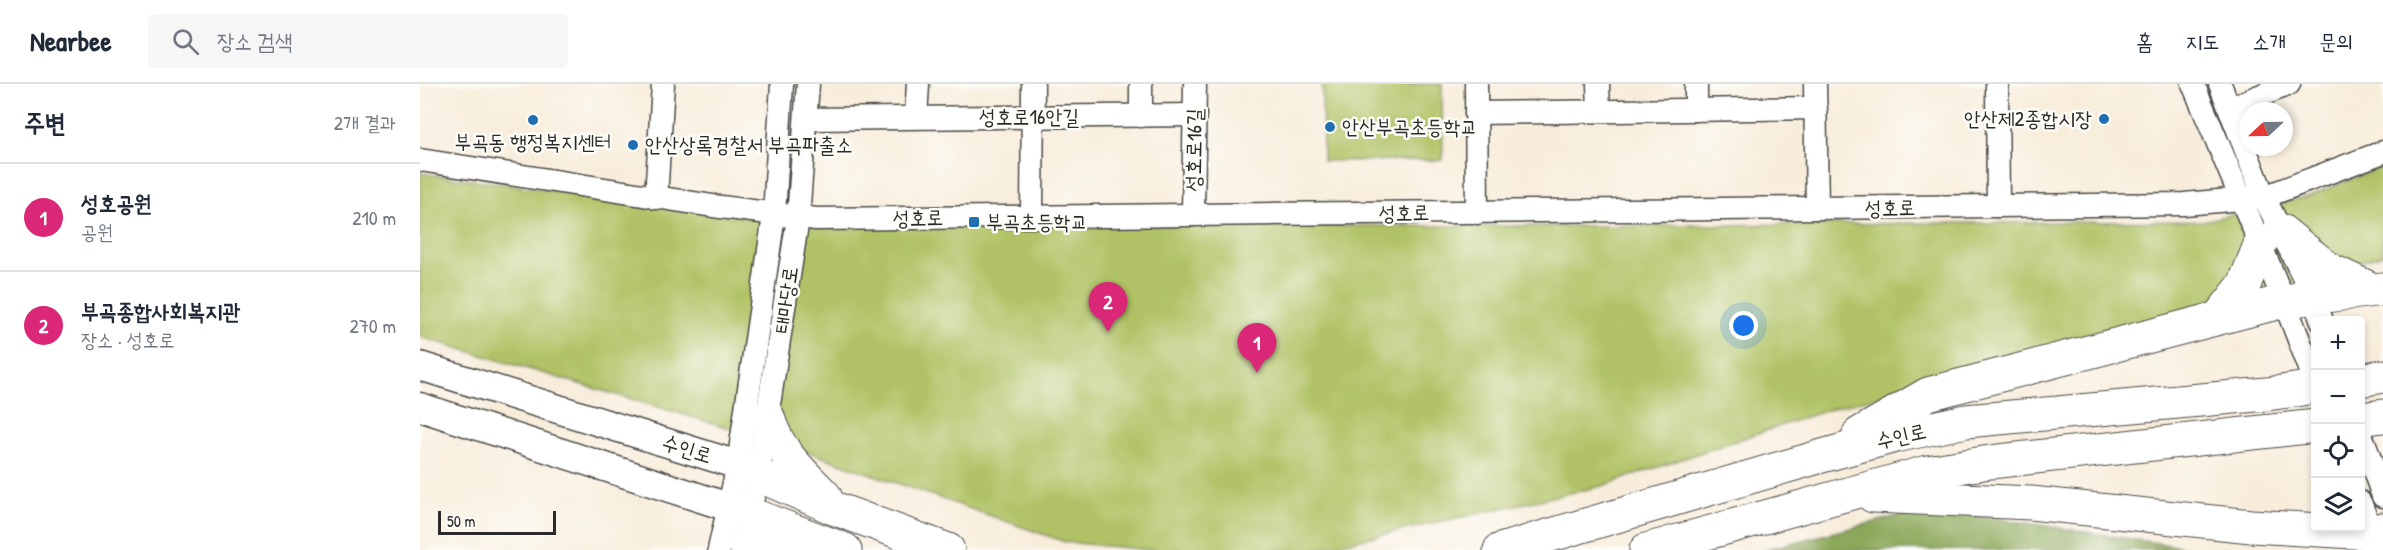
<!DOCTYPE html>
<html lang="ko">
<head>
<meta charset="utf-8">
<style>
  body { margin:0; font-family:"Patrick Hand","Poor Story",sans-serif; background:#f6f6f7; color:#1f2937 }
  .controls { position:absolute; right:18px; bottom:18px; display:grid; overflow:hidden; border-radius:6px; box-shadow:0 3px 9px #0003 }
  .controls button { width:54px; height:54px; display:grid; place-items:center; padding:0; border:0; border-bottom:2px solid #e0e1e3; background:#fff; color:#1f2937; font:30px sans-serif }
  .compass { position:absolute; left:1819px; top:18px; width:54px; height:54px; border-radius:50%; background:#fff; box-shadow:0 3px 9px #0003; rotate:248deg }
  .scale { position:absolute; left:18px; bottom:15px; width:118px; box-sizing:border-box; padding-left:6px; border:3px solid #2b2b2b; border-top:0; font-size:16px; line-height:21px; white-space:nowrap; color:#2b2b2b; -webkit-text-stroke:4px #fdfcf7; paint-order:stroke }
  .you { position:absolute; left:1324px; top:242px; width:21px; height:21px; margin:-15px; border:4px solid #fff; border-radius:50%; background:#1a73e8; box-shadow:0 0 0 9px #1a73e833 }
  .badge { display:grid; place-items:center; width:39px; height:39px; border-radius:50%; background:#db2777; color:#fff; font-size:20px; font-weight:700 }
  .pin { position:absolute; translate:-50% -50px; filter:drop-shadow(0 2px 3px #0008) }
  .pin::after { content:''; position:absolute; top:32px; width:21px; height:18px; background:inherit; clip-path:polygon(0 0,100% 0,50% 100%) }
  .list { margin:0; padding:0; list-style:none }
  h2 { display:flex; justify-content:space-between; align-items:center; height:78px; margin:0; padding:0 24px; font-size:26px }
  h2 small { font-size:20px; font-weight:400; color:#747a83 }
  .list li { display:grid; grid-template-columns:39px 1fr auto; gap:18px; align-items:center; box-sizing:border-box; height:108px; padding:0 24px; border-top:2px solid #e0e1e3 }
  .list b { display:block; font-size:22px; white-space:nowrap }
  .list p { margin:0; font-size:20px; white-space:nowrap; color:#747a83 }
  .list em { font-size:20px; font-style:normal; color:#747a83 }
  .icon { flex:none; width:33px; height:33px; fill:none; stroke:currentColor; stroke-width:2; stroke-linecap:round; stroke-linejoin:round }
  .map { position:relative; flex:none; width:1963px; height:466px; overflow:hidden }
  header { display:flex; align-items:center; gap:36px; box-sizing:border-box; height:84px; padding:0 30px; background:#fff; border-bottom:2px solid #e0e1e3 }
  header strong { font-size:28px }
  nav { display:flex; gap:33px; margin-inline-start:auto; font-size:21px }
  .search { width:420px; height:54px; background:#f6f6f7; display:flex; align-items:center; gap:15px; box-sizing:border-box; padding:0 21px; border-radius:6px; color:#747a83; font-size:22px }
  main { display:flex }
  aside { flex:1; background:#fff }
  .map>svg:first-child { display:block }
  .green { fill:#b0c265; stroke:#6e7648; stroke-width:1.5 }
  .forest { fill:#8ca85a; stroke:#5c6a42; stroke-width:1.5 }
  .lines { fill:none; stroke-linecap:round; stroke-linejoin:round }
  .minor-casing { stroke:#4a4845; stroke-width:25 }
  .major-casing { stroke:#4a4845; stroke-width:31 }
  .highway-casing { stroke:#4a4845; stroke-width:35 }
  .minor { stroke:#fff; stroke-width:22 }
  .major { stroke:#fff; stroke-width:28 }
  .highway { stroke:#fff; stroke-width:33 }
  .poi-dot { fill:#1f6fb2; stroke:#fdfcf7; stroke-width:2 }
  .labels { text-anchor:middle; stroke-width:5; stroke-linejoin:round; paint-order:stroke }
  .street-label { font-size:21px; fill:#2b2b2b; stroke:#fdfcf7 }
  .poi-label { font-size:21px; fill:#2b2b2b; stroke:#fdfcf7; text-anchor:start }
</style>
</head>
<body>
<header>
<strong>Nearbee</strong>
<div class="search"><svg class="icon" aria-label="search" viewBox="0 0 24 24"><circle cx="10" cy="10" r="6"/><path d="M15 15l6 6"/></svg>장소 검색</div>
<nav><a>홈</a><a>지도</a><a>소개</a><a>문의</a></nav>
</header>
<main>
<aside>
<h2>주변<small>2개 결과</small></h2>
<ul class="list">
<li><span class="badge">1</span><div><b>성호공원</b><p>공원</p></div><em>210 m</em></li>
<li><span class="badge">2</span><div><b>부곡종합사회복지관</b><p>장소 · 성호로</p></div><em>270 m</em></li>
</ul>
</aside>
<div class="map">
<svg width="1963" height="466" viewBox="0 0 1963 466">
  <rect width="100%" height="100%" fill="#fdfcf7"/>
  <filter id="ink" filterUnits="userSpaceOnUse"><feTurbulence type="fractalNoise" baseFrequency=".0167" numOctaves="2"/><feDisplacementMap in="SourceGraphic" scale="12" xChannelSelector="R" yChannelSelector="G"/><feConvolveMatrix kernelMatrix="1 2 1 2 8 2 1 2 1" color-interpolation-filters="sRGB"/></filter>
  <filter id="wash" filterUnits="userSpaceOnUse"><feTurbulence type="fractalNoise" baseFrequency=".008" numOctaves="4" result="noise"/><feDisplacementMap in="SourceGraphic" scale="24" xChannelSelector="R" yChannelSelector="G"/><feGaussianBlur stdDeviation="1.35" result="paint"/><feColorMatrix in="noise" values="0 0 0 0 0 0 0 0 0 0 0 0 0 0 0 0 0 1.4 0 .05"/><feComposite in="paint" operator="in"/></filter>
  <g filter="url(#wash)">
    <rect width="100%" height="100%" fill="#f8eddb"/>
    <g class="green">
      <path d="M902 0H1022L1023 76 903 77Z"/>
      <path d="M1963 82V170L1791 227 1413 324 1182 402 892 466H729L645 458 374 363 0 253V89L397 141 1167 142 1783 137 1887 113Z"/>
    </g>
    <path class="forest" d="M1510 424 1782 466H1344Z"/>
  </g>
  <g filter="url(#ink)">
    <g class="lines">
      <g class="minor-casing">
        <g id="minor">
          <path d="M721 0V32"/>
          <path d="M1056 0 1057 129"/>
          <path d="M1178 0 1179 27"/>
          <path d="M1276 0V26"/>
          <path d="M1395 0 1397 124"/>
          <path d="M1577 0 1578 122"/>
          <path d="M1773 0 1864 217 1896 300"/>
          <path d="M1800 0 1844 113 1893 212 1902 237"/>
          <path d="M1810 24 1869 0"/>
          <path d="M1056 29 1396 24"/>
          <path d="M496 33 498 0"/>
          <path d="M386 35 775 31"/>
          <path d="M0 76 293 122 396 135 1764 120 1844 113 1963 68"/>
          <path d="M236 114 243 0"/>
          <path d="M773 131 775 0"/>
          <path d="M612 132 613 0"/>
          <path d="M1940 347 1963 412"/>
          <path d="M1940 418 1958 466"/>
          <path d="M299 466 318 381 354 131 362 0"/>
          <path d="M321 466 338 391 378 134 388 0"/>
        </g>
      </g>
      <g class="major-casing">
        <g id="major">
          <path d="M0 282 318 381 338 391"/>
          <path d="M0 323 330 430"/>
        </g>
      </g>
      <g class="highway-casing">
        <g id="highway">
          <path d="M1860 146 1910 186 1951 205"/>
          <path d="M1798 234 1824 201 1840 161"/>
          <path d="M1940 296 1963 292"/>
          <path d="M348 333C358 368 381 387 405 412"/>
          <path d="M1940 335 1963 332"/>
          <path d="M1439 350 1508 310 1864 217 1963 205"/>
          <path d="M338 391 416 425 528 466"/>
          <path d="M1453 412 1611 419 1831 442 1952 449 1963 445"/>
          <path d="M330 430 425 466"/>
          <path d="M340 466 362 458 394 460"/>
          <path d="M1080 466 1402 372 1475 352 1546 337 1847 310 1896 303"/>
          <path d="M1226 466 1507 388 1570 378 1896 342"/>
        </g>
      </g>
      <use href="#minor" class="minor"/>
      <use href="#major" class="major"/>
      <use href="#highway" class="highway"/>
    </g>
  </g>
  <g class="poi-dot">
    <circle cx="1684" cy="35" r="6"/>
    <circle cx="113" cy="36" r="6"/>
    <circle cx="910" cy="43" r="6"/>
    <circle cx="213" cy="61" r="6"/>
    <rect x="548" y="132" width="12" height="12" rx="3"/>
  </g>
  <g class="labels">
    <g class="street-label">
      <text x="609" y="40">성호로16안길</text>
      <text transform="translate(774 66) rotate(-89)" y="7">성호로16길</text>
      <text transform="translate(1470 124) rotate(-1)" y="7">성호로</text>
      <text transform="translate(984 129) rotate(-1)" y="7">성호로</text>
      <text transform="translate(498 134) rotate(-1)" y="7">성호로</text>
      <text transform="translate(366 216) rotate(-82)" y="7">태마당로</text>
      <text transform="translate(1481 352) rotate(-13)" y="7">수인로</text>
      <text transform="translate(267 365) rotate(17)" y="7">수인로</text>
    </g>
    <g class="poi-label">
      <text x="1672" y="42" text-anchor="end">안산제2종합시장</text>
      <text x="922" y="50">안산부곡초등학교</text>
      <text x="113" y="65" text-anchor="middle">부곡동 행정복지센터</text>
      <text x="225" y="68">안산상록경찰서 부곡파출소</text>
      <text x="566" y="145">부곡초등학교</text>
    </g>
  </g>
</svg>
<div class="controls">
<button>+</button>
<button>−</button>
<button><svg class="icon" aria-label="locate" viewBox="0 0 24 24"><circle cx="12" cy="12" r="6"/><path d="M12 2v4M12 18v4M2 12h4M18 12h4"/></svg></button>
<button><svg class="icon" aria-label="layers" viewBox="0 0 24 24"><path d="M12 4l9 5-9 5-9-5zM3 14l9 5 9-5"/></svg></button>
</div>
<svg class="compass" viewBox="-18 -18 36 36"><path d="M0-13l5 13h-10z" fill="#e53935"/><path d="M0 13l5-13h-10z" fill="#747a83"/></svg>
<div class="scale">50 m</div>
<div class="you"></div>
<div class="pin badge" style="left:837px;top:289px">1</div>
<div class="pin badge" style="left:688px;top:248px">2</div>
</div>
</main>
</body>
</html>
